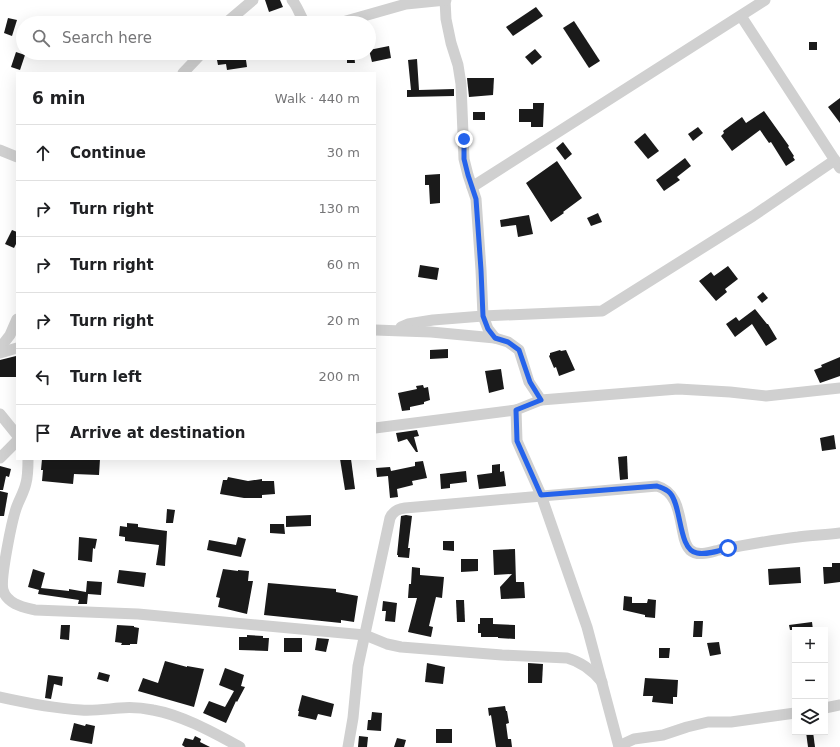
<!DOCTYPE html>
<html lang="en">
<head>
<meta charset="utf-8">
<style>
  body { margin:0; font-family:"DejaVu Sans",sans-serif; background:#f2f2f2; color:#202124 }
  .controls { position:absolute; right:12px; bottom:12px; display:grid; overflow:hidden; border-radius:0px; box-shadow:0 4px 16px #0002 }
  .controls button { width:36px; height:36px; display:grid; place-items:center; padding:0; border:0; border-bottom:1px solid #e0e0e0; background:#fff; color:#202124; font:20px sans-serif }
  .stop { position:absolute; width:12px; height:12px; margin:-9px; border:3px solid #2563eb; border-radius:50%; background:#fff }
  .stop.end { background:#2563eb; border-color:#fff; box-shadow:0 1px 4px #0008 }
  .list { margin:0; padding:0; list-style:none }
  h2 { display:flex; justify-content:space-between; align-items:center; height:52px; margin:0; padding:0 16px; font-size:17px }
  h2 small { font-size:13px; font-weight:400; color:#757577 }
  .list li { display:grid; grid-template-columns:26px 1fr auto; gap:12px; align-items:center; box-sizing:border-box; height:56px; padding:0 16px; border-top:1px solid #e0e0e0 }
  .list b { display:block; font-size:15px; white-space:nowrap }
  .list em { font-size:13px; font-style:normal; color:#757577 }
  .icon { flex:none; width:22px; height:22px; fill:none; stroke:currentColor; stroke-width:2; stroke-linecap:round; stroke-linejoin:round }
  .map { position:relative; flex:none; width:840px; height:747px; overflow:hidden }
  .search { position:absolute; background:#fff; box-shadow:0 4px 16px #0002; left:16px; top:16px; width:360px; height:44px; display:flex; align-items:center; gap:10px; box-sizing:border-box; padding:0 14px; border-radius:22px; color:#757577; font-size:15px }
  .panel { position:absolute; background:#fff; box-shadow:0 4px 16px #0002; left:16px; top:72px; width:360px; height:388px; border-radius:0px }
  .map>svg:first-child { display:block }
  .building { fill:#1a1a1a }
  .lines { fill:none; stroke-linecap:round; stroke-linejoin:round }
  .street { stroke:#d0d0d0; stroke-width:11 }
  .route { stroke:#2563eb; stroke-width:5 }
</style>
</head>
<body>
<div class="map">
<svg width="840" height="747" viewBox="0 0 840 747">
  <rect width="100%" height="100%" fill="#fff"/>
  <g class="building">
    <path d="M265 0H280L283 7 269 12Z"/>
    <path d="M536 7 543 16 513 36 506 27Z"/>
    <path d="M8 18 17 20 12 36 4 33Z"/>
    <path d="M574 21 600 61 589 68 563 28Z"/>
    <rect x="809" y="42" width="8" height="8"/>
    <path d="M389 46 391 58 372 62 369 50Z"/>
    <path d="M535 49 542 57 532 65 525 57Z"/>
    <path d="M16 52 25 55 20 70 11 67Z"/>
    <path d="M231 53H245L247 67 227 70 226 64 218 65 216 55Z"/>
    <path d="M347 53H354L355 63H347Z"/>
    <path d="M417 59 419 90 454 89V96L407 97V90H411L408 60Z"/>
    <path d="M467 78H494L493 95 469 97Z"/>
    <path d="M840 98V123L828 107Z"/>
    <path d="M533 103H544L543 127H531V122H519V109H533Z"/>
    <path d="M764 111 789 146 788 147 794 156 793 157 795 160 786 166 771 142 769 143 760 130 732 151 721 136 724 133 723 131 742 117 746 123Z"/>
    <rect x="473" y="112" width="12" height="8"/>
    <path d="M698 127 703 133 693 141 688 134Z"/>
    <path d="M645 133 659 151 648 159 634 142Z"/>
    <path d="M563 142 572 154 565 160 556 148Z"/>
    <path d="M685 158 691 166 677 177 680 180 664 191 656 180Z"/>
    <path d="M557 161 582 198 563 212 564 213 551 222 526 183Z"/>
    <path d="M440 174V203L430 204 429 185H425V175Z"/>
    <path d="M598 213 602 222 591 226 587 218Z"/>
    <path d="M529 215 533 234 518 237 516 225 501 227 500 220Z"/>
    <path d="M12 230 17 232V242L14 248 5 244Z"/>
    <path d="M420 265 439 268 437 280 418 277Z"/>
    <path d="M728 266 738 279 725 289 727 292 716 301 699 281 711 272 714 276Z"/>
    <path d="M763 292 768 298 762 303 757 297Z"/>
    <path d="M755 309 767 324H768L777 339 766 346 752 324 735 337 726 324 736 317 739 321Z"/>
    <path d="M448 349V358L430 359V350Z"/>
    <path d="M560 350 561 351 566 350 575 370 559 376 556 367 554 368 549 356 550 355V353Z"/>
    <path d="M16 356 17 377H0V360Z"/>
    <path d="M840 357V376L820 383 814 370 822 367 821 365Z"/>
    <path d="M501 369 504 389 489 393 485 371Z"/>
    <path d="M423 385 424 388 428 387 430 400 424 402V404L410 407V410L402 411 398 393 417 389 416 386Z"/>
    <path d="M417 430 419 436 414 437 418 452H416L407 439 398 442 396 433Z"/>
    <path d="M834 435 836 449 822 451 820 438Z"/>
    <path d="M627 456 628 479 620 480 618 457Z"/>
    <path d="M42 459H100L99 475 74 474 73 484 42 481 43 470H41Z"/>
    <path d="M340 459H351L355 489 345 490Z"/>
    <path d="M423 461 427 478 412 481 413 485 397 489 398 497 390 498 388 476 377 477 376 468 390 467 391 471 415 466V462Z"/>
    <path d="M500 464V472L504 471 506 486 479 489 477 475 492 473V465Z"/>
    <path d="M0 466 11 469 9 477 6 476 3 490H0Z"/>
    <path d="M466 471 467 482 450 484V488L441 489 440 474Z"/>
    <path d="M228 477 248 481 262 479V481H274L275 494 262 495V498H244L220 494 223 480H227Z"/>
    <path d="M0 491 8 493 4 516H0Z"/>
    <path d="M167 509 175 510 173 523H166Z"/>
    <path d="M311 515V526L286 527V516Z"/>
    <path d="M406 515 412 516 408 548H410L409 558 398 557V555H397L401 516Z"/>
    <path d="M127 523 138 524V527L167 531 165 566 156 565 159 545 125 541V537L119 536 120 526 127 527Z"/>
    <path d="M270 524H284L285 534 270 533Z"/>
    <path d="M79 537 97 539 95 549 93 548 92 562 78 560Z"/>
    <path d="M238 537 246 539 241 557 207 550 209 540 236 545Z"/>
    <path d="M443 541H454V551L443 550Z"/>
    <path d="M515 549 516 582H524L525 598 501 599 500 587 512 574 494 575 493 550Z"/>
    <path d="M461 559H478V571L461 572Z"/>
    <path d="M832 563H840V582L824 584 823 567H832Z"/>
    <path d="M412 567 420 568V575L444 577 442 598 436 597 429 626 433 627 431 637 408 632 417 598H408L409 584H411Z"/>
    <path d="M800 567 801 583 769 585 768 569Z"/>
    <path d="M33 569 45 573 41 588 69 591V589L86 592 87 581 102 582 101 595 88 594 87 604H78L79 600 38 594 39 590 28 587Z"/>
    <path d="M223 569 238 571V570L249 571 248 581H253L247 614 218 607 220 598 216 597Z"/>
    <path d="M119 570 146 573 144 587 117 583Z"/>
    <path d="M268 583 336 589V592L358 596 354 622 341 620V623L264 615Z"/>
    <path d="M624 596 632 597V603H647L648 599 656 600 655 618 645 617V615L623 610Z"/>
    <path d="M456 600H464L465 622H457Z"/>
    <path d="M383 601 397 603 395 622 385 621 386 611H382Z"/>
    <path d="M480 618H493V624L515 625V639L498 638V637H481V633H478V624H480Z"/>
    <path d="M694 621H703L702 637H693Z"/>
    <path d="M812 622 813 630H790L789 625Z"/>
    <path d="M61 625H70L69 640 60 639Z"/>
    <path d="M117 625 134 626V627L139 628 137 644H130V645H121L122 643 115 642Z"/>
    <path d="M247 635 263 636V638H269L268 651 239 650V637H247Z"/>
    <rect x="284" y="638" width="18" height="14"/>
    <path d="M317 638 329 639 326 652 315 650Z"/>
    <path d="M719 642 721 654 710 656 707 643Z"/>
    <path d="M659 648H670L669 658H659Z"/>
    <path d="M165 661 187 667V666L204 669 194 707 138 691 143 678 158 683Z"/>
    <path d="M427 663 445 667 443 684 425 682Z"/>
    <path d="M528 663 543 664 542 683H528Z"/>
    <path d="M225 668 244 675 241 686 245 687 237 702 236 701 226 723 203 713 209 701 225 707 234 691 219 685Z"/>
    <path d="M99 672 110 675 108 682 97 679Z"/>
    <path d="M48 675 63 677 62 686 54 684 51 699 45 698Z"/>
    <path d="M645 678 678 680 677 697H673V704L652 702 653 696H643Z"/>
    <path d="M302 695 334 704 331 717 318 714 316 720 298 716 299 711H298Z"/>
    <path d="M505 706 506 711H507L509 723 506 724 508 739H511L512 747H496L491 715 489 716 488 708Z"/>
    <path d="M372 712 382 713 381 731 367 730 368 720H371Z"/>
    <path d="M74 723 85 726 86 724 95 726 92 744 70 740Z"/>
    <rect x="436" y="729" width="16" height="14"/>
    <path d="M806 732H813L815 747H808Z"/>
    <path d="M195 736 201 739 200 742 210 747H185L182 745 185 738 193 740Z"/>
    <path d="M359 736 368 737 367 747H358Z"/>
    <path d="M397 738 406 740 404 747H394Z"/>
  </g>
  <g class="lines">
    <g class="street">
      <path d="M292 0C298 7 300 16 305 23"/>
      <path d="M445 0 446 19 451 43 458 65 461 84 464 159 468 175 476 199 481 270 483 316 488 329 495 338"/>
      <path d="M741 16 840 168"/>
      <path d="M226 23 253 0"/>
      <path d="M339 23 406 4 446 0"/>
      <path d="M183 73 202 53"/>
      <path d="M0 150 17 157"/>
      <path d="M472 187 765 0"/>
      <path d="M401 327 408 324 433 320 483 316 602 311 753 216 835 160"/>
      <path d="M375 330 431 332 495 338 508 342 519 350 529 382 541 400 678 389 730 392 766 396 840 388"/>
      <path d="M0 348 10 335 17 319"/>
      <path d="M0 353 17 348"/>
      <path d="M541 400 516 410 517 441 541 495 587 627 619 747"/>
      <path d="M0 414 17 435"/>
      <path d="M375 428 516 410"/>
      <path d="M0 458 17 441"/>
      <path d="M28 459C28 467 28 476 26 483 24 492 20 498 17 506 12 519 0 579 3 590 7 604 23 607 35 610L138 614 365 635 387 644 401 647 502 655 567 658C582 662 592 670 602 682"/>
      <path d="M0 697C27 703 54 708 81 710 94 711 107 709 120 708 131 707 143 708 153 710 182 715 214 733 240 747"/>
      <path d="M825 708 840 705"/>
      <path d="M619 746 634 739 663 735 687 727 708 722H731L795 713"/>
      <path d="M348 747 353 718 358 666 390 518C393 511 398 509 405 508L657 486C678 492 679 515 683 533 684 539 686 546 690 550 698 557 711 552 719 550 745 545 772 540 798 537 812 535 826 535 840 533"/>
    </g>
  </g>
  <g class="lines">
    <path class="route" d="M464 139V159L468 175 476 199 481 270 483 316 488 329 495 338 508 342 519 350 530 382 541 400 516 410 517 441 541 495 657 486C662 488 666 489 670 493 682 506 678 550 697 553 707 555 718 551 728 548"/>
  </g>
</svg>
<div class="controls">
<button>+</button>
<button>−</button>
<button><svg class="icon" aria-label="layers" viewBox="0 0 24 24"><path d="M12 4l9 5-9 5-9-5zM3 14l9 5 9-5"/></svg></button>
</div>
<div class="stop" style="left:728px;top:548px"></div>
<div class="stop end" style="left:464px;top:139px"></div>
<div class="search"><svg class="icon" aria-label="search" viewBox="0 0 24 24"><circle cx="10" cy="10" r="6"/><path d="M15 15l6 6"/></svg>Search here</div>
<section class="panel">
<h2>6 min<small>Walk · 440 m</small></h2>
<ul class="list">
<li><svg class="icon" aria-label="ahead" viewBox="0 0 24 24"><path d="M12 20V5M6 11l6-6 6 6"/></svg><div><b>Continue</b></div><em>30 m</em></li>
<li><svg class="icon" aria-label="right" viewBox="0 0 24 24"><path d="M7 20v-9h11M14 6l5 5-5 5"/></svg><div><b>Turn right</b></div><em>130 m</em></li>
<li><svg class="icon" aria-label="right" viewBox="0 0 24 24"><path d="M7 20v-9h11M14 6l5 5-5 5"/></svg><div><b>Turn right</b></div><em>60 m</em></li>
<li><svg class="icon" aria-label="right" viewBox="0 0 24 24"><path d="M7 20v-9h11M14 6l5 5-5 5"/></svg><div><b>Turn right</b></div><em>20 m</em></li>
<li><svg class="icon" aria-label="left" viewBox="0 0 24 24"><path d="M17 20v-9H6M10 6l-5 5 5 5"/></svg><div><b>Turn left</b></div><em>200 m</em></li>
<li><svg class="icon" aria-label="arrive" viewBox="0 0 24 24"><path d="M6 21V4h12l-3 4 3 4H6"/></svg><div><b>Arrive at destination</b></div></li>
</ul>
</section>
</div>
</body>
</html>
